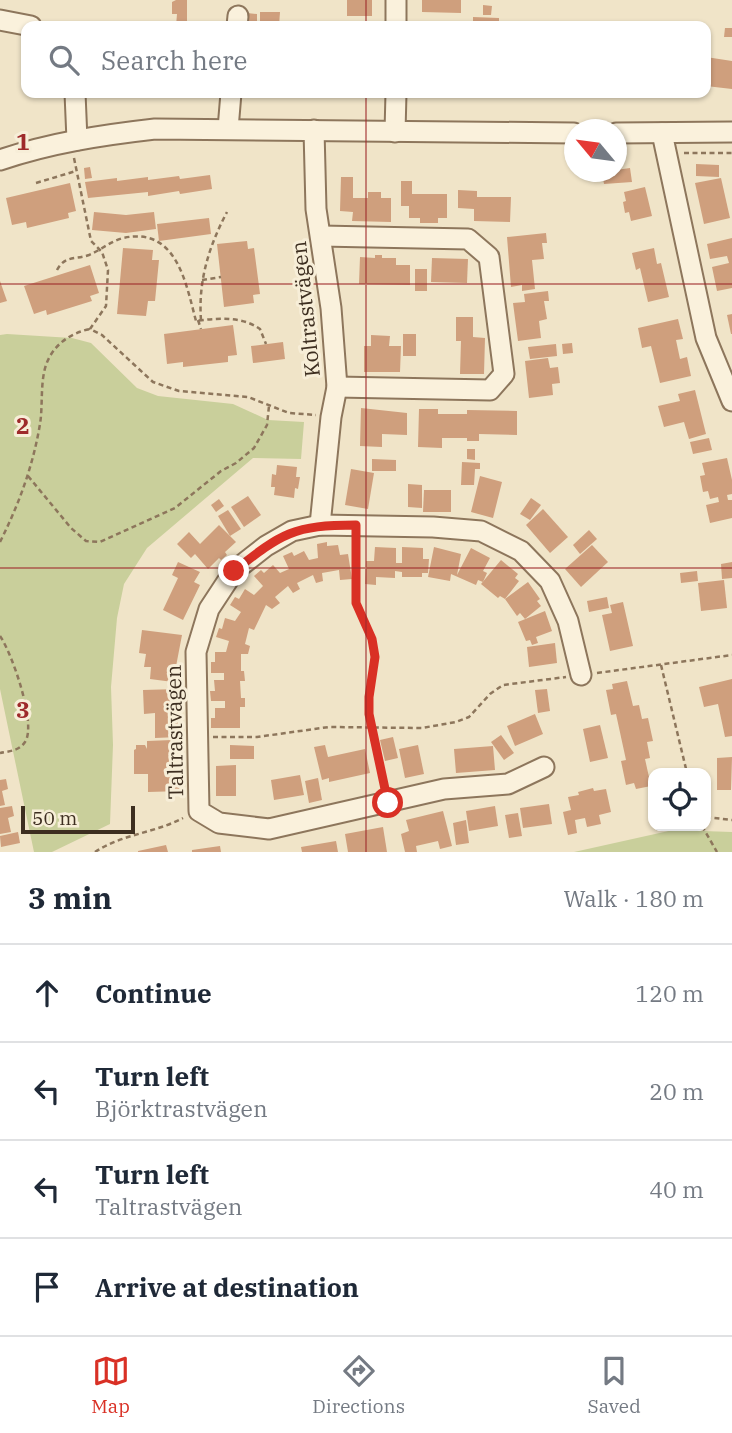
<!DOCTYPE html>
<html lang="en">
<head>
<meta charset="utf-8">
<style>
  body { margin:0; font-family:"IBM Plex Serif",serif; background:#f6f6f7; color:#1f2937 }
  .controls { position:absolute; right:21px; bottom:21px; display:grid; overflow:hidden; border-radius:14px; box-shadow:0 2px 5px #0004 }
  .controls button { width:63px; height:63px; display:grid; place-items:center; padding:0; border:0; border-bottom:2px solid #e0e1e3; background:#fff; color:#1f2937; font:35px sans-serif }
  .compass { position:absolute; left:564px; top:119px; width:63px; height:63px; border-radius:50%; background:#fff; box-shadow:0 2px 5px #0004; rotate:299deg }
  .scale { position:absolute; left:21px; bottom:18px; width:114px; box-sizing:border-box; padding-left:7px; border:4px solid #3d2e20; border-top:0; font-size:19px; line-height:24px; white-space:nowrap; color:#3d2e20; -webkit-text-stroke:5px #f7eed8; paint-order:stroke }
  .stop { position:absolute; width:21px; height:21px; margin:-16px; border:5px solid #d93025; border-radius:50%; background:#fff }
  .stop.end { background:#d93025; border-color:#fff; box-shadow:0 2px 7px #0008 }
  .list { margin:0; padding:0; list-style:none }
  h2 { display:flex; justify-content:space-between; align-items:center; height:91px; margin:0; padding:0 28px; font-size:30px }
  h2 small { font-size:23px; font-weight:400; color:#747a83 }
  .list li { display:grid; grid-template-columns:46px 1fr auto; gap:21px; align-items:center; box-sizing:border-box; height:98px; padding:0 28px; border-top:2px solid #e0e1e3 }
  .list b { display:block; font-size:26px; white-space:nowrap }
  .list p { margin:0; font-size:23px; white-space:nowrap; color:#747a83 }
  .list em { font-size:23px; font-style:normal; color:#747a83 }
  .icon { flex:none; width:38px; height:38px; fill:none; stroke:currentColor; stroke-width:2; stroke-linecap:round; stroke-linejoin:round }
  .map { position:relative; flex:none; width:732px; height:852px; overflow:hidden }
  .search { position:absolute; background:#fff; box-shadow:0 2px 5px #0004; left:21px; right:21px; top:21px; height:77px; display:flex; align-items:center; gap:18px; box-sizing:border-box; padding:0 24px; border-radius:14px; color:#747a83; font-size:26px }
  .sheet { height:483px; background:#fff }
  nav { display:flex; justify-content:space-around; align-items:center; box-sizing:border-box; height:98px; border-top:2px solid #e0e1e3; background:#fff; font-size:19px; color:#747a83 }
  nav a { display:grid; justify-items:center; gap:4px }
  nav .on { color:#d93025 }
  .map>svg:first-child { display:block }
  .green { fill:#c9cf9b }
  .building { fill:#cf9f7d }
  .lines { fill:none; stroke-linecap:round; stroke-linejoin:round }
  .minor-casing { stroke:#8d765c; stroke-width:23 }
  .path { stroke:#8d765c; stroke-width:2.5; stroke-dasharray:5 3.5; stroke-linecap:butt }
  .minor { stroke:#faf1dc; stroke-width:19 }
  .route { stroke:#d93025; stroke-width:9 }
  .grid { fill:none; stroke:#9e2a2b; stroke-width:2; stroke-opacity:0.55 }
  .labels { text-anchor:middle; stroke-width:6; stroke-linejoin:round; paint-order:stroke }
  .street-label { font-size:21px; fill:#3d2e20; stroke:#f7eed8 }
  .grid-label { font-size:23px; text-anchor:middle; font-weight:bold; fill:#9e2a2b; stroke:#f7eed8; stroke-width:6; stroke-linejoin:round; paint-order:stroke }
</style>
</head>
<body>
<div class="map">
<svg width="732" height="852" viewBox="0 0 732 852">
  <rect width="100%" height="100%" fill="#f0e4c8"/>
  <g class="green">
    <path d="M7 334 72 338 91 343 137 388 158 396 233 404 268 420 304 422 301 459 253 458 147 548 124 584 117 618 111 687 113 745 110 824 52 852H34L0 689V335Z"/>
    <path d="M673 830 732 832V852H574Z"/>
  </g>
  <g class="building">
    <path d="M176 0H187V26H176L177 14H172V2Z"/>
    <rect x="347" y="0" width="25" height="16"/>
    <path d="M422 0H461V13L422 12Z"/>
    <path d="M483 5 492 6 491 15H483Z"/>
    <path d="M260 12H280L279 26 260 25Z"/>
    <path d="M247 13 257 14V24H247Z"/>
    <path d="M473 17 499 18V26H473Z"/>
    <path d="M725 28H732V37H724Z"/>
    <path d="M706 57 732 61V89L706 86Z"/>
    <path d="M696 164 719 165V177L696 176Z"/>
    <path d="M90 167 92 178 85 179 84 168Z"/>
    <path d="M630 168 632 182 604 184 602 172Z"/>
    <path d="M210 175 212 189 180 194 179 191 148 196V192L88 198 85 182 117 178V181L148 177V180L179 176 180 179Z"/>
    <path d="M341 177H353V198H368V192H381V198H391V222L352 221 353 212 340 211Z"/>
    <path d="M721 178 730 218 704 224 695 183Z"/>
    <path d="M401 181H412V194H447V218H438V223H420V218H409V206H401Z"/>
    <path d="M70 183 76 211 68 213 69 218 27 228 26 222 12 225 6 198Z"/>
    <path d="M645 187 652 216 631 221 629 212 625 213 623 202 626 201 624 192Z"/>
    <path d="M458 190 477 191V197H511L510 222 474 221V209L458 208Z"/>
    <path d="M94 212 126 215 154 212 156 229 126 233 92 230Z"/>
    <path d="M209 218 211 234 159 241 157 224Z"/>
    <path d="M546 233 547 243H542L544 259 532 260 535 289 522 291V285L511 287 507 237Z"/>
    <path d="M732 238V288L717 291 712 267 729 263 727 256 710 259 707 244Z"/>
    <path d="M247 241 248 249 254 248 260 294 253 295 254 303 224 307 217 244Z"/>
    <path d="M123 248 153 250 152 260H159L155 301H148L146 316 117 314Z"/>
    <path d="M654 248 657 264 661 263 669 297 648 302 640 268 636 270 632 253Z"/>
    <path d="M375 255H382V258H396V265H410V285L359 284 360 257 375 258Z"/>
    <path d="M432 258 468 259 467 283 431 282Z"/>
    <path d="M90 265 99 293 90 296 92 301 47 315 46 310 34 314 24 286Z"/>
    <rect x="415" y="269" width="12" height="22"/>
    <path d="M0 281 7 301 0 303Z"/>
    <path d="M548 291 549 301H544L547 319 539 321 541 338 518 341 513 303 525 302 524 294Z"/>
    <path d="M732 314V334H731L727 315Z"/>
    <path d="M456 317H473V337L485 338 484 374H460L461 341H456Z"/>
    <path d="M678 319 683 339 676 340 680 359 687 357 691 376 660 383 651 346 642 348 638 328Z"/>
    <path d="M233 325 237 355 228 356V362L183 367V362L167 364 164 334Z"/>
    <rect x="403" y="334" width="13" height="22"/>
    <path d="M371 335 390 336 389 346H401L400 372H364V346H371Z"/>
    <path d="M283 342 285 359 253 363 251 346Z"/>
    <path d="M572 343 573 353 563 354 562 344Z"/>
    <path d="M556 344 557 356 530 359 528 347Z"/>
    <path d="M548 358 550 368 558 367 560 383 552 384 553 395 529 398 525 361Z"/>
    <path d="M695 390 706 434 689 439 684 422 664 427 658 406 680 401 678 394Z"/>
    <path d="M361 408 407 413V435L382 434V447L360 446Z"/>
    <path d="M419 409H438V414H467V410L517 411V435L479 434V441H467V438H442V448L418 447Z"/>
    <path d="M709 438 712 450 693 454 690 442Z"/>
    <path d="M467 449H475V460L467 459Z"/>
    <path d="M727 458 732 480V494L727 495 728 500H732V518L710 523 706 505 719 502 718 497 710 499 708 491 703 492 700 476 705 475 702 463Z"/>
    <path d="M372 459 396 460V471H372Z"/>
    <path d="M462 462 480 463V469H475L474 485H461Z"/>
    <path d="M277 465 297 467 296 477H300L298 489 295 488 294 498 274 495 275 487H271L272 474 276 475Z"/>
    <path d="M351 469 374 473 368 509 345 505Z"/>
    <path d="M480 476 502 482 493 518 471 512Z"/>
    <path d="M408 484 422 485V508L408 507Z"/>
    <path d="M424 490H451V512H423Z"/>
    <path d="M248 496 261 515 244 527 231 507Z"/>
    <path d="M531 498 541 505 530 520 520 514Z"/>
    <path d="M219 499 224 506 216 512 211 505Z"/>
    <path d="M543 509 568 537 550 553 526 525Z"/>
    <path d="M228 510 241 529 230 536 218 516Z"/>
    <path d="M219 525 236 542 225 552 227 555 221 560 219 558 208 569 195 554 191 558 177 544 189 532 200 544Z"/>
    <path d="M589 530 597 539 580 554 573 545Z"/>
    <path d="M327 542V546L338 545 340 555 348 554 352 579 340 580 339 570 322 573 323 581 316 583 313 575 297 583 300 589 293 593 288 586 275 597 280 603 272 609 266 605 254 630 249 628 245 644 250 646 248 654H241V671H244L245 681H240L241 698H245V707H240V728H211V718H215V708H225V701H211L210 691H215L214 680H224V673H211V662H215V652H226L229 641 216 637 219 628 222 629 225 618 235 621 241 612 230 605 235 597 239 599 245 589 254 595 263 586 254 576 261 570 264 573 273 565 280 573 289 569 283 556 292 552 294 556 304 551 309 560 318 558 317 544Z"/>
    <path d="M592 545 608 562 581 587 565 569Z"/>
    <path d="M375 547 396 548V563H402V547L423 548V559H429L428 573H422V577H402V572L395 571V578L376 577V585L365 584 366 561H374Z"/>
    <path d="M434 547 461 554 457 575 471 548 490 558 483 571 487 573 483 582 478 580 476 585 451 574 450 581 428 577Z"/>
    <path d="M501 560 518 574 515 578 519 581 505 599 500 596 498 598 481 584Z"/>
    <path d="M178 562 200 572 194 582 200 585 183 620 163 610 178 578 172 575Z"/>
    <path d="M732 562V578L722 579 721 564Z"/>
    <path d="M697 571 698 581 681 583 680 573Z"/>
    <path d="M724 580 727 608 701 611 698 583Z"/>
    <path d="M528 582 540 599 537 601 541 606 525 619 520 613 517 616 505 599Z"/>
    <path d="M607 597 609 608 589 612 587 601Z"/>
    <path d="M623 602 633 646 610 651 602 615 612 613 610 605Z"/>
    <path d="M545 611 552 631 536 637 538 643 532 645 530 640 526 641 518 622Z"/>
    <path d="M142 630 182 635 173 682 150 679 151 667H144L146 654 139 653Z"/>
    <path d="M555 643 557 663 529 667 527 647Z"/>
    <path d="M732 679V736L725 737 718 704 704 707 699 687Z"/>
    <path d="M627 681 633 706 639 705 642 719 648 718 653 741 647 742 650 758 645 759 651 786 636 789 634 783 626 785 621 761 626 760 616 714 611 715 606 690 613 689 612 684Z"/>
    <path d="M178 689 179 737 155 738V713L144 714 143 690Z"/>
    <path d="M547 689 550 711 538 713 535 690Z"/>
    <path d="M535 714 543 734 515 746 507 726Z"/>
    <path d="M600 725 608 758 590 762 583 729Z"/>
    <path d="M501 735 514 753 504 760 491 742Z"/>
    <path d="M393 737 398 758 385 761 380 740Z"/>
    <path d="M172 740V767L181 766 182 791 148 792V774H134V750L136 749V745H145L147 749V741Z"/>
    <path d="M230 745 254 746V759H230Z"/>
    <path d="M325 745 328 757 365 749 370 773 329 782V778L322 780 314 747Z"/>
    <path d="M418 745 424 774 405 778 399 749Z"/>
    <path d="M493 746 495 770 456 773 454 749Z"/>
    <path d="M732 757 731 790H717V758Z"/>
    <path d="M236 765V796H216V766Z"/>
    <path d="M300 775 304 795 274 800 271 780Z"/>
    <path d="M318 778 322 800 309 803 305 781Z"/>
    <path d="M6 779 8 789 2 791 5 805 0 806V780Z"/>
    <path d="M593 788 594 791 606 789 611 812 599 815 601 824 587 827 585 818 575 820 577 833 568 835 563 812 571 810 568 797 579 795 578 792Z"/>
    <path d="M549 804 552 824 523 828 520 808Z"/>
    <path d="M12 806 14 816 8 818 11 832 0 834V808Z"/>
    <path d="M495 806 498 826 469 831 466 811Z"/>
    <path d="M443 811 452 846 440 849 438 841 416 846 417 852H405L401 834 409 831 406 820Z"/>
    <path d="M518 813 522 836 509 838 505 815Z"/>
    <path d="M466 820 469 843 456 845 453 823Z"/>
    <path d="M383 827 387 852H348L345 834Z"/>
    <path d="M18 832 20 843 1 847 0 836Z"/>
    <path d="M336 841 338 852H302L301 847Z"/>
    <path d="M166 845 168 852H138V851Z"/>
    <path d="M220 846 221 852H192V850Z"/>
  </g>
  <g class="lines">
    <g class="minor-casing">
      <g id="minor">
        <path d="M0 20 31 26"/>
        <path d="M237 26 238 16"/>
        <path d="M396 26V0"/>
        <path d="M75 93 77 140"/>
        <path d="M228 129 231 93"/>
        <path d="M314 130 316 209 331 308 337 387 331 417 320 525"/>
        <path d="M395 132 396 93"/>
        <path d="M616 133 732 132"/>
        <path d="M662 133 706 338 732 401"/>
        <path d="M0 160C50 143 102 135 155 129L574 133"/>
        <path d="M321 236 468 239 489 257 504 374 490 390 337 387"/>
        <path d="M544 767 508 784 444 789 269 829 219 823 199 811 196 652 209 609 234 571 266 546 292 531 320 525 433 527 481 531 521 551 550 581 568 621 581 675"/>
      </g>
    </g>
    <g class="path">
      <path d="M587 122H602"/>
      <path d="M684 153H732"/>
      <path d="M74 158 91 241 102 252 108 270 106 306 90 329 102 335 153 382 179 391 248 397 289 413 316 415"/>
      <path d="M36 183 76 171"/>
      <path d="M57 270C65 255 75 260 89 255 101 250 111 241 123 238 177 226 186 284 196 321 217 318 242 316 260 329L266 344"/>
      <path d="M202 280 221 277"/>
      <path d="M198 320 201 329"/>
      <path d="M201 320C198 281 209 246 227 212"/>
      <path d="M28 476 71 528 86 541 100 542 175 508 221 471 236 463 254 448 267 425 269 406"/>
      <path d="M0 542C19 504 33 466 40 424 43 406 40 383 46 365 53 345 70 333 90 329"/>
      <path d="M356 543V603L372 640 375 657 369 697V714L385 786"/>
      <path d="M0 636C12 653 37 725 25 742 19 751 10 751 0 753"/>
      <path d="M661 665 687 773"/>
      <path d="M597 673 732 655"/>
      <path d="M213 737H257L329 727 422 728 456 722 469 717 490 694 503 685 566 677"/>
      <path d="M706 817 732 820"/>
      <path d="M702 826 717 852"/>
      <path d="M95 852C122 834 155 833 183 818"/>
    </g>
    <use href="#minor" class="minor"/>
  </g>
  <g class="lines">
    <path class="route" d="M234 571C282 533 294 525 356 525V603L372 639 375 657 369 697V714L388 803"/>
  </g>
  <path class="grid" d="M366 0V26M366 93V852M0 284H732M0 568H732"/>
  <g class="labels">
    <g class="street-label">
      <text transform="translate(306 309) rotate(-96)" y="7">Koltrastvägen</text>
      <text transform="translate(175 732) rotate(-91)" y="7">Taltrastvägen</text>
    </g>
  </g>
  <g class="grid-label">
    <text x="23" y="150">1</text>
    <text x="23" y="434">2</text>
    <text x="23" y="718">3</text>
  </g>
</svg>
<div class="controls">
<button><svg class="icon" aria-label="locate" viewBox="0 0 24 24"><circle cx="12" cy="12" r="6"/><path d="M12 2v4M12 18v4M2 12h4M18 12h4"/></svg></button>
</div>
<svg class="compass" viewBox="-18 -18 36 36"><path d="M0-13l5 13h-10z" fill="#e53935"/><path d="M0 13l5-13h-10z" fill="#747a83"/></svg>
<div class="scale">50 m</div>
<div class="stop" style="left:388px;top:803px"></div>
<div class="stop end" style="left:234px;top:571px"></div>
<div class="search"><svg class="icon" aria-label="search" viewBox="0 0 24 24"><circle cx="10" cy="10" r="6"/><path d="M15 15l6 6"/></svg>Search here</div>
</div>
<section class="sheet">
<h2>3 min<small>Walk · 180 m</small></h2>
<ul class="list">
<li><svg class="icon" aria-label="ahead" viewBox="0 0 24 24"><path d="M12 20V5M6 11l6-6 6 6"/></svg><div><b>Continue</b></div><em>120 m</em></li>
<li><svg class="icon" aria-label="left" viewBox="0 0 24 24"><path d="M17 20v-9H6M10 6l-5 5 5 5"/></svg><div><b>Turn left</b><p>Björktrastvägen</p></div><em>20 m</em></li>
<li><svg class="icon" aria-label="left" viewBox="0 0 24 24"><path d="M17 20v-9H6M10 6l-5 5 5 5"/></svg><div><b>Turn left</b><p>Taltrastvägen</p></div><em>40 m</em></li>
<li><svg class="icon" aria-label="arrive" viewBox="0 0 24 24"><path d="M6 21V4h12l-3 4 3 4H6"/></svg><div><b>Arrive at destination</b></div></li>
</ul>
</section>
<nav>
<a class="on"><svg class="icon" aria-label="map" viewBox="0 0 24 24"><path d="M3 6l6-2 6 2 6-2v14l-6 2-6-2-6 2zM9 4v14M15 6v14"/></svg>Map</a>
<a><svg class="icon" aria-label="directions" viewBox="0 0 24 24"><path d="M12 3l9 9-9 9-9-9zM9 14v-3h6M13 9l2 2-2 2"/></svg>Directions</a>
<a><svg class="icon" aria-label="saved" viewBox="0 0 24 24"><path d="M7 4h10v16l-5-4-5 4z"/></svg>Saved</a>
</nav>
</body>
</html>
